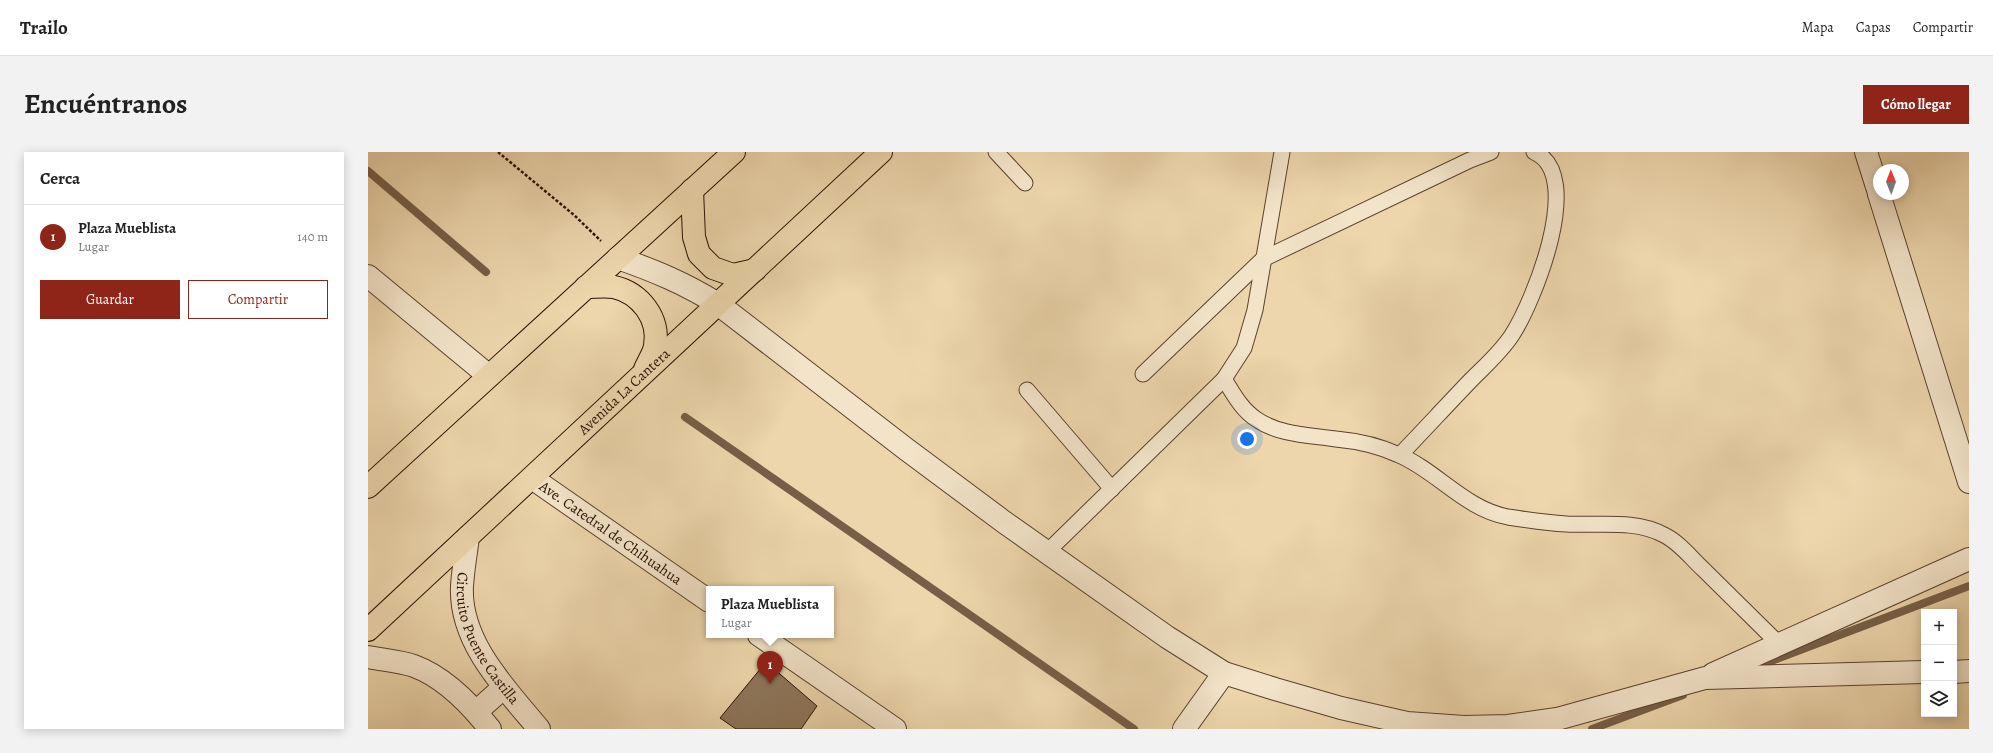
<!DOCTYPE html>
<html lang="es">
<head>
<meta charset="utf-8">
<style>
  body { margin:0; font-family:Alegreya,serif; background:#f2f2f2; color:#222 }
  .controls { position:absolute; right:12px; bottom:12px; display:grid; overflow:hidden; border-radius:0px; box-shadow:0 2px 10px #0003 }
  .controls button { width:36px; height:36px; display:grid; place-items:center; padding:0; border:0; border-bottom:1px solid #e0e0e0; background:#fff; color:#222; font:20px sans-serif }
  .compass { position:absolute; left:1505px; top:12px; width:36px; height:36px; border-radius:50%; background:#fff; box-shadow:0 2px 10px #0003; rotate:359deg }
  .you { position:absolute; left:879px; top:287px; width:14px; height:14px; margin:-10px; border:3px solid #fff; border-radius:50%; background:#1a73e8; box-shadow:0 0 0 6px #1a73e833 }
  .badge { display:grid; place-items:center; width:26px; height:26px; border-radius:50%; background:#8f2418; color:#fff; font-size:13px; font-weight:700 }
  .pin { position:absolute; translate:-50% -33px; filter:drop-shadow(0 1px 2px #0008) }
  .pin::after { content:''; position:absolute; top:21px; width:14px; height:12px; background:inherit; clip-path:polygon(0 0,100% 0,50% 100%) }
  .popup { position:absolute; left:338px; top:434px; width:128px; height:52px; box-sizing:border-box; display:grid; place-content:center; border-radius:0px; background:#fff; filter:drop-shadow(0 1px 3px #0005); font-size:13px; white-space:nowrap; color:#767676 }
  .popup b { font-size:15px; color:#222 }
  .popup::after { content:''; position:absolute; left:50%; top:100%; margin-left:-8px; border:8px solid transparent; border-top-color:#fff }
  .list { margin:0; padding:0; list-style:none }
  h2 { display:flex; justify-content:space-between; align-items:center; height:52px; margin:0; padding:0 16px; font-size:17px }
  h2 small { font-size:13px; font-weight:400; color:#767676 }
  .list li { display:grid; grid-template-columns:26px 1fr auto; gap:12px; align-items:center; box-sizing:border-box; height:64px; padding:0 16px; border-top:1px solid #e0e0e0 }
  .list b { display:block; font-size:15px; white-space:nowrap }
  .list p { margin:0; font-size:13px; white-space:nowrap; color:#767676 }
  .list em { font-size:13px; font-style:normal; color:#767676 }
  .actions { display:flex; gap:8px; padding:12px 16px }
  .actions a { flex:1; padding:9px 0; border:1px solid #8f2418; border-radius:0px; text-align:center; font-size:14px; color:#8f2418 }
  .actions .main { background:#8f2418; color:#fff }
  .icon { flex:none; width:22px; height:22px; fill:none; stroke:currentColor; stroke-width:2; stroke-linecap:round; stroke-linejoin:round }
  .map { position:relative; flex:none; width:1601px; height:577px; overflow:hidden; border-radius:0px }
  header { display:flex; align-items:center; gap:24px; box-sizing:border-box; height:56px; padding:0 20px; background:#fff; border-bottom:1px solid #e0e0e0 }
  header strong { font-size:19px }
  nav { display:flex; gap:22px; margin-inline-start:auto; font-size:14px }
  .intro { display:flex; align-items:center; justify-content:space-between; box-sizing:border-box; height:96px; padding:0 24px }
  h1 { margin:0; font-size:28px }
  .button { padding:10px 18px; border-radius:0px; background:#8f2418; color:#fff; font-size:14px; font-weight:700 }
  main { display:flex; gap:24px; padding:0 24px }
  aside { flex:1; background:#fff; border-radius:0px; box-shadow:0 2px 10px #0003 }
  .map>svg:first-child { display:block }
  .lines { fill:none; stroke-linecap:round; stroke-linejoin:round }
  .stream { stroke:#765f46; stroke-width:8 }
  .building { fill:#8e775b; stroke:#281103 }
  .service-casing { stroke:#59422d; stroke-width:17 }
  .minor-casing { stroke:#59422d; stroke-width:24 }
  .primary-casing { stroke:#281103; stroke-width:24 }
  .path { stroke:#281103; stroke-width:2.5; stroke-dasharray:3 2; stroke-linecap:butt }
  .service { stroke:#f3e4c9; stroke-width:15 }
  .minor { stroke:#f3e4c9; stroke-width:22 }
  .primary { stroke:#edd6ac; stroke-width:22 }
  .labels { text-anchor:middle; stroke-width:4; stroke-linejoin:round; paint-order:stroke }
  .street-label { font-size:15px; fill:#281103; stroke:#f3e4c9 }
</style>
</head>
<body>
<header>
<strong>Trailo</strong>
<nav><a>Mapa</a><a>Capas</a><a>Compartir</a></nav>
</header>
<div class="intro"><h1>Encuéntranos</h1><a class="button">Cómo llegar</a></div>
<main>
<aside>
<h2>Cerca<small></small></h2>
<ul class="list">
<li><span class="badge">1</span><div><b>Plaza Mueblista</b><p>Lugar</p></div><em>140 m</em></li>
</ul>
<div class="actions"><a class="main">Guardar</a><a>Compartir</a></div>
</aside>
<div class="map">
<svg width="1601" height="577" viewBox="0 0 1601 577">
  <rect width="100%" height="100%" fill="#edd6ac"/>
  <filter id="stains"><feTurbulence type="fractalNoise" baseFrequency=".005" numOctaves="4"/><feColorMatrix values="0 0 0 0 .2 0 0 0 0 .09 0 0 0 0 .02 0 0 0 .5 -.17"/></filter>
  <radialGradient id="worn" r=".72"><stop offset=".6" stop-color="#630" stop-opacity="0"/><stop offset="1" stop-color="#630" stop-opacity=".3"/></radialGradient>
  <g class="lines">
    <g class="stream">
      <path d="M0 19 118 120"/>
      <path d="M317 265 766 577"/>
      <path d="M1382 517 1601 434"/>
      <path d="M1224 577 1315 543"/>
    </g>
  </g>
  <path class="building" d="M398 510 449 554 433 577H368L352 566Z"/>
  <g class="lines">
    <g class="service-casing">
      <g id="service">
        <path d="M628 0 657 31"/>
        <path d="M775 222 895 107 1102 8 1123 0"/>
        <path d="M856 227C865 241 873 257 888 267 911 283 941 283 968 287 989 289 1012 294 1031 303 1069 319 1097 357 1140 365 1159 368 1178 371 1198 372 1230 374 1267 367 1296 383 1311 390 1323 406 1335 417 1360 442 1386 467 1411 492"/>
        <path d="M659 238 744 337"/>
        <path d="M1032 303C1056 278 1079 253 1103 228 1117 214 1133 200 1144 183 1165 151 1218 22 1166 0"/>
        <path d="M679 400 856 227 876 196 887 158 914 0"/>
      </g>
    </g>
    <g class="minor-casing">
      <g id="minor">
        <path d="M1498 0 1511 41"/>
        <path d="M1511 42 1601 330"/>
        <path d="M250 106C287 119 316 131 350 152L538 297 636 370 799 485 856 521 907 537 973 556 1039 571 1096 575 1140 574 1189 567 1337 526 1556 520"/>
        <path d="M0 124 121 224"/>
        <path id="s1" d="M164 326 341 449"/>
        <path id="s2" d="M100 385C98 401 95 418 94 434 91 490 138 537 171 577"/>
        <path d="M391 483 527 577"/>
        <path d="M0 505C15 508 32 509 46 514 76 525 103 553 122 577"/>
        <path d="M1586 520 1601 519"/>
        <path d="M1345 522 1601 407"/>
        <path d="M108 560 136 535"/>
        <path d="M816 577 856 521"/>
      </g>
    </g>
    <g class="primary-casing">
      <g id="primary">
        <path d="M324 38 326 85 331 102 345 116 365 123 387 118"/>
        <path d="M218 135C227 135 237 134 246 135 272 141 292 166 287 194 286 201 280 210 277 217"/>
        <path d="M0 335 366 0"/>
        <path id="s3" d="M0 478 513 0"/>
      </g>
    </g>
    <path class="path" d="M130 0 206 63 233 89"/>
    <use href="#service" class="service"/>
    <use href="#minor" class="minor"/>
    <use href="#primary" class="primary"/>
  </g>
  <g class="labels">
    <g class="street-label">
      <text dy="5" stroke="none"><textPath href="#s3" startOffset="350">Avenida La Cantera</textPath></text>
      <text dy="5" stroke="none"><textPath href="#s1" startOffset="96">Ave. Catedral de Chihuahua</textPath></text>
      <text dy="5" stroke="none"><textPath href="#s2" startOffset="108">Circuito Puente Castilla</textPath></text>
    </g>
  </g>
  <rect width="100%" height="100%" filter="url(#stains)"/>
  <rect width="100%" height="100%" fill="url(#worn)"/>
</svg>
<div class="controls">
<button>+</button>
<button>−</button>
<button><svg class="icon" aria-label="layers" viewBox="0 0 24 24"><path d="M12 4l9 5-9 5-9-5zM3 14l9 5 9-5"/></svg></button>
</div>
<svg class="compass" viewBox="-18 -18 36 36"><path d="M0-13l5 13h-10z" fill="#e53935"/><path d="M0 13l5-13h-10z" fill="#767676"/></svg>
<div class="you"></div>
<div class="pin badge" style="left:402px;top:532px">1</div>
<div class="popup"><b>Plaza Mueblista</b>Lugar</div>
</div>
</main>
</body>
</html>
